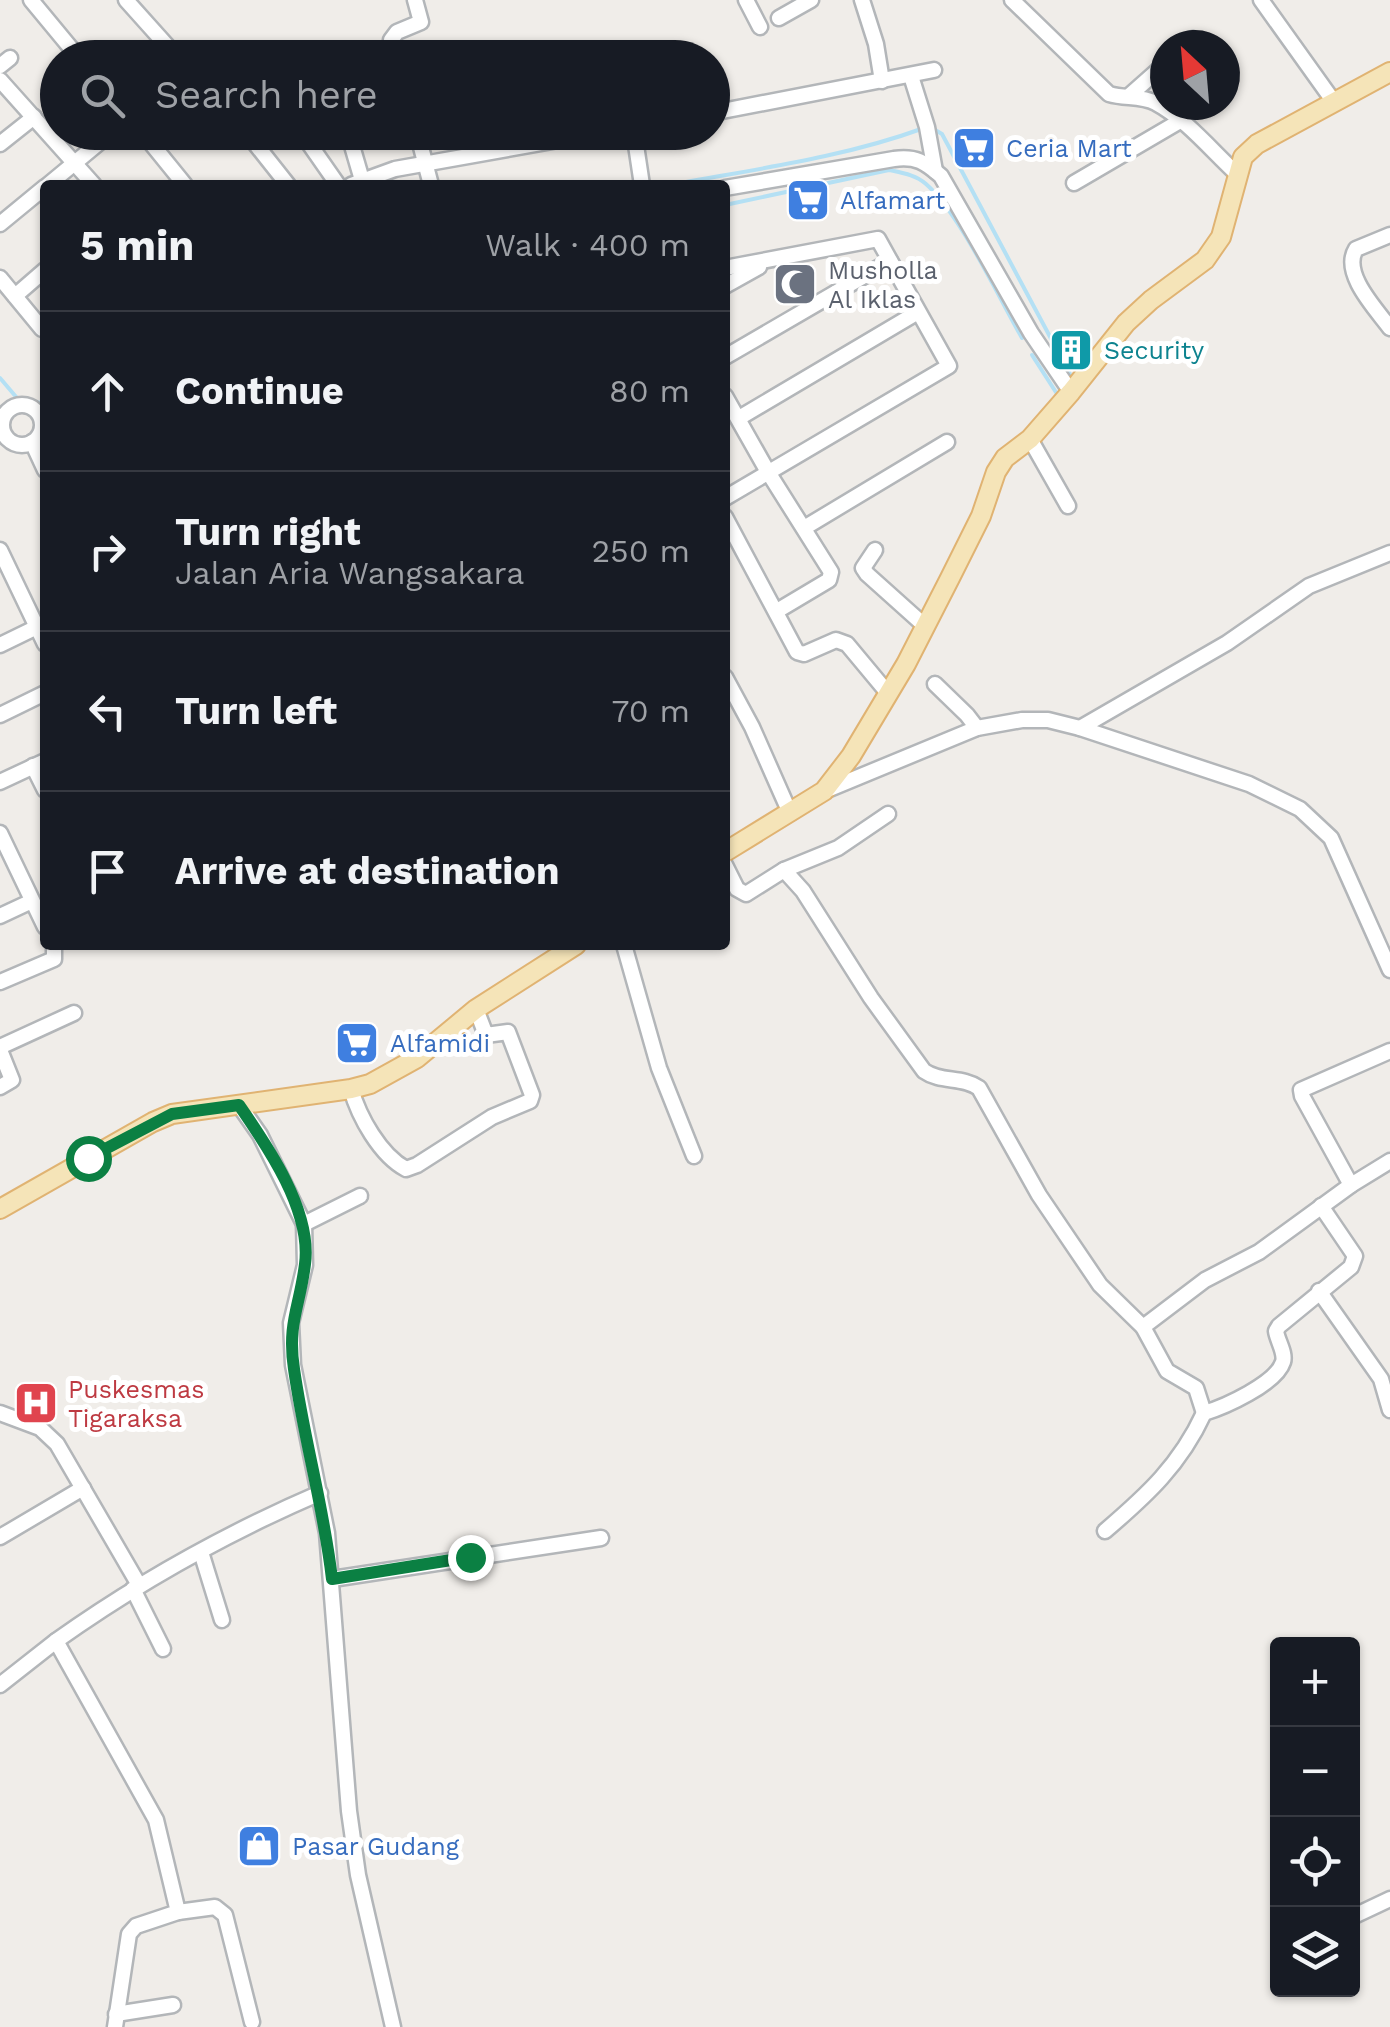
<!DOCTYPE html>
<html lang="en">
<head>
<meta charset="utf-8">
<style>
  body { margin:0; font-family:"Work Sans",sans-serif; background:#20242c; color:#f1f3f6 }
  .controls { position:absolute; right:30px; bottom:30px; display:grid; overflow:hidden; border-radius:10px; box-shadow:0 2px 8px #0004 }
  .controls button { width:90px; height:90px; display:grid; place-items:center; padding:0; border:0; border-bottom:2px solid #363941; background:#171b24; color:#f1f3f6; font:50px sans-serif }
  .compass { position:absolute; left:1150px; top:30px; width:90px; height:90px; border-radius:50%; background:#171b24; box-shadow:0 2px 8px #0004; rotate:334deg }
  .stop { position:absolute; width:30px; height:30px; margin:-22px; border:8px solid #0b8043; border-radius:50%; background:#fff }
  .stop.end { background:#0b8043; border-color:#fff; box-shadow:0 2px 10px #0008 }
  .list { margin:0; padding:0; list-style:none }
  h2 { display:flex; justify-content:space-between; align-items:center; height:130px; margin:0; padding:0 40px; font-size:42px }
  h2 small { font-size:32px; font-weight:400; color:#9ea1a6 }
  .list li { display:grid; grid-template-columns:65px 1fr auto; gap:30px; align-items:center; box-sizing:border-box; height:160px; padding:0 40px; border-top:2px solid #363941 }
  .list b { display:block; font-size:38px; white-space:nowrap }
  .list p { margin:0; font-size:32px; white-space:nowrap; color:#9ea1a6 }
  .list em { font-size:32px; font-style:normal; color:#9ea1a6 }
  .icon { flex:none; width:55px; height:55px; fill:none; stroke:currentColor; stroke-width:2; stroke-linecap:round; stroke-linejoin:round }
  .map { position:relative; flex:none; width:1390px; height:2027px; overflow:hidden }
  .search { position:absolute; background:#171b24; box-shadow:0 2px 8px #0004; left:40px; top:40px; width:690px; height:110px; display:flex; align-items:center; gap:25px; box-sizing:border-box; padding:0 35px; border-radius:55px; color:#9ea1a6; font-size:38px }
  .panel { position:absolute; background:#171b24; box-shadow:0 2px 8px #0004; left:40px; top:180px; width:690px; height:770px; border-radius:10px }
  .map>svg:first-child { display:block }
  .lines { fill:none; stroke-linecap:round; stroke-linejoin:round }
  .stream { stroke:#b4e0f4; stroke-width:4 }
  .minor-casing { stroke:#b3b6b9; stroke-width:19 }
  .major-casing { stroke:#e0b372; stroke-width:22 }
  .minor { stroke:#fff; stroke-width:14 }
  .major { stroke:#f5e4b8; stroke-width:18 }
  .route { stroke:#0b8043; stroke-width:12 }
  .labels { text-anchor:middle; stroke-width:10; stroke-linejoin:round; paint-order:stroke }
  .shop-label { font-size:25px; fill:#366cbe; stroke:#fff; text-anchor:start }
  .worship-label { font-size:25px; fill:#5b616d; stroke:#fff; text-anchor:start }
  .culture-label { font-size:25px; fill:#0d838f; stroke:#fff; text-anchor:start }
  .health-label { font-size:25px; fill:#be3a42; stroke:#fff; text-anchor:start }
</style>
</head>
<body>
<div class="map">
<svg width="1390" height="2027" viewBox="0 0 1390 2027">
  <rect width="100%" height="100%" fill="#f0ede9"/>
  <g class="lines">
    <g class="stream">
      <path d="M930 127 942 134 1072 378"/>
      <path d="M670 185C755 169 842 158 924 128"/>
      <path d="M725 205 889 170C903 173 916 175 926 184 960 214 998 296 1022 338"/>
      <path d="M1032 355 1059 397"/>
      <path d="M0 378 17 398 45 404"/>
    </g>
    <g class="minor-casing">
      <g id="minor">
        <path d="M31 0 79 58"/>
        <path d="M126 0 178 58"/>
        <path d="M746 0 760 27"/>
        <path d="M862 0 876 44 882 81"/>
        <path d="M1012 0 1109 94C1125 99 1140 95 1156 103 1186 119 1212 151 1236 173"/>
        <path d="M1261 0 1334 102"/>
        <path d="M779 18 811 0"/>
        <path d="M1186 45 1193 39"/>
        <path d="M397 58 391 40 397 32 421 22 415 0"/>
        <path d="M0 66 10 58"/>
        <path d="M911 76 927 127 935 171"/>
        <path d="M0 80 94 185"/>
        <path d="M1130 95 1165 64"/>
        <path d="M712 113 934 70"/>
        <path d="M142 132 185 185"/>
        <path d="M246 132 288 185"/>
        <path d="M301 132 338 185"/>
        <path d="M348 132 362 180"/>
        <path d="M417 132 431 185"/>
        <path d="M634 132 642 185"/>
        <path d="M0 144 34 117"/>
        <path d="M1074 183 1180 121"/>
        <path d="M48 185 112 132"/>
        <path d="M351 185 395 169 603 132"/>
        <path d="M725 188 894 159C916 156 925 162 941 176L1031 333 1071 392"/>
        <path d="M0 224 45 187"/>
        <path d="M1390 235 1356 249C1341 273 1376 309 1390 328"/>
        <path d="M725 268 878 239 949 366 725 498"/>
        <path d="M0 278 42 329"/>
        <path d="M725 286 759 267"/>
        <path d="M15 296 45 270"/>
        <path d="M725 357 890 261"/>
        <path d="M725 396 768 472 831 572 829 580 777 611"/>
        <circle cx="22" cy="425" r="20"/>
        <path d="M739 418 918 312"/>
        <path d="M1030 439 1068 506"/>
        <path d="M32 442 45 470"/>
        <path d="M725 517 797 652 804 654 836 640 847 644 887 692"/>
        <path d="M804 528 947 442"/>
        <path d="M0 550 45 644"/>
        <path d="M875 550 863 568 867 574 925 626"/>
        <path d="M0 645 37 627"/>
        <path d="M725 677 752 727 790 813"/>
        <path d="M935 684 967 715 977 728"/>
        <path d="M0 715 45 693"/>
        <path d="M1080 728 1227 643 1309 586 1390 553"/>
        <path d="M33 766 45 790"/>
        <path d="M0 782 45 761"/>
        <path d="M827 790 977 728 1022 720H1048L1080 728 1249 784 1300 809 1331 838 1390 970"/>
        <path d="M0 833 45 927"/>
        <path d="M725 865 737 889 746 894 784 870 803 891 871 998 924 1071C941 1083 962 1076 979 1088L1039 1195 1100 1285 1143 1327 1167 1371 1196 1388 1204 1413"/>
        <path d="M784 870 838 848 888 814"/>
        <path d="M0 916 32 901"/>
        <path d="M624 945 659 1068 694 1156"/>
        <path d="M0 982 54 959V945"/>
        <path d="M0 1047 74 1013"/>
        <path d="M0 1050 12 1080 0 1087"/>
        <path d="M351 1089C359 1117 380 1155 406 1169L417 1165 492 1117 530 1101 532 1095 508 1032 486 1035 476 1009"/>
        <path d="M239 1105 260 1135 304 1224 305 1265 291 1323 293 1365 327 1533 349 1811 358 1875 393 2027"/>
        <path d="M1351 1185 1390 1161"/>
        <path d="M304 1224 360 1196"/>
        <path d="M1319 1291 1381 1379 1390 1410"/>
        <path d="M1143 1327 1205 1280 1259 1252 1351 1185 1302 1096 1301 1090 1390 1051"/>
        <path d="M0 1413 40 1428 57 1444 139 1585"/>
        <path d="M1105 1531C1147 1495 1180 1465 1204 1413 1224 1407 1276 1384 1283 1362 1286 1353 1277 1340 1276 1331L1279 1326 1351 1267 1355 1256 1321 1206"/>
        <path d="M0 1537 83 1488"/>
        <path d="M201 1552 222 1620"/>
        <path d="M332 1579 601 1538"/>
        <path d="M133 1589 163 1649"/>
        <path d="M0 1685 56 1641"/>
        <path d="M178 1912 215 1907 225 1915 252 2022"/>
        <path d="M1352 1917 1390 1899"/>
        <path d="M116 2014 173 2005"/>
        <path d="M115 2027 129 1934 136 1926 178 1912 156 1820 56 1641C139 1582 227 1533 320 1493"/>
      </g>
    </g>
    <g class="major-casing">
      <g id="major">
        <path d="M725 852 824 791 851 756 906 664 950 578 981 516 996 472 1005 458 1030 439 1071 392 1126 323 1151 300 1205 260 1221 237 1243 157 1257 144 1390 72"/>
        <path d="M0 1209 153 1122 172 1114 351 1089 370 1084 417 1058 476 1009 576 945"/>
      </g>
    </g>
    <use href="#minor" class="minor"/>
    <use href="#major" class="major"/>
  </g>
  <g class="lines">
    <path class="route" d="M88 1158 172 1114 239 1105C268 1147 312 1211 305 1264 300 1306 287 1323 294 1369 304 1440 324 1508 332 1579L470 1557"/>
  </g>
  <defs>
    <g id="supermarket-square" transform="scale(2.25)"><rect x="-9" y="-9" width="18" height="18" rx="4" fill="#3f7fe0" stroke="#fff"/><path d="M-6-5.5h2.5l.6 2H6L4.5 2H-2.5L-4.4-4H-6ZM-1.5 3.2a1.3 1.3 0 1 0 .1 0ZM3 3.2a1.3 1.3 0 1 0 .1 0Z" fill="#fff"/></g>
    <g id="mosque-square" transform="scale(2.25)"><rect x="-9" y="-9" width="18" height="18" rx="4" fill="#6b7280" stroke="#fff"/><path d="M3.5-4.9A6 6 0 1 0 3.5 4.9A5 5 0 1 1 3.5-4.9Z" fill="#fff"/></g>
    <g id="building-square" transform="scale(2.25)"><rect x="-9" y="-9" width="18" height="18" rx="4" fill="#0f9aa8" stroke="#fff"/><path d="M-4-6H4V6H1V3H-1V6H-4ZM-2.5-4.3h1.7v1.8h-1.7ZM.8-4.3h1.7v1.8H.8ZM-2.5-1h1.7V.8h-1.7ZM.8-1h1.7V.8H.8Z" fill="#fff"/></g>
    <g id="hospital-square" transform="scale(2.25)"><rect x="-9" y="-9" width="18" height="18" rx="4" fill="#e0444e" stroke="#fff"/><path d="M-5-5h3v3.5h4V-5h3V5h-3V1.5h-4V5h-3Z" fill="#fff"/></g>
    <g id="shop-square" transform="scale(2.25)"><rect x="-9" y="-9" width="18" height="18" rx="4" fill="#3f7fe0" stroke="#fff"/><path d="M-5-2.5h2.3a2.7 3.5 0 0 1 5.4 0H5L5.5 6h-11ZM-1.5-2.5h3a1.5 2.3 0 0 0-3 0Z" fill="#fff"/></g>
  </defs>
  <g fill-rule="evenodd">
    <use href="#supermarket-square" x="974" y="148"/>
    <use href="#supermarket-square" x="808" y="200"/>
    <use href="#mosque-square" x="795" y="284"/>
    <use href="#building-square" x="1071" y="350"/>
    <use href="#supermarket-square" x="357" y="1043"/>
    <use href="#hospital-square" x="36" y="1403"/>
    <use href="#shop-square" x="259" y="1846"/>
  </g>
  <g class="labels">
    <g class="shop-label">
      <text x="1006" y="157">Ceria Mart</text>
      <text x="840" y="209">Alfamart</text>
      <text x="390" y="1052">Alfamidi</text>
      <text x="292" y="1855">Pasar Gudang</text>
    </g>
    <g class="worship-label">
      <text x="828" y="279">Musholla<tspan x="828" dy="29">Al Iklas</tspan></text>
    </g>
    <g class="culture-label">
      <text x="1104" y="359">Security</text>
    </g>
    <g class="health-label">
      <text x="68" y="1398">Puskesmas<tspan x="68" dy="29">Tigaraksa</tspan></text>
    </g>
  </g>
</svg>
<div class="controls">
<button>+</button>
<button>−</button>
<button><svg class="icon" aria-label="locate" viewBox="0 0 24 24"><circle cx="12" cy="12" r="6"/><path d="M12 2v4M12 18v4M2 12h4M18 12h4"/></svg></button>
<button><svg class="icon" aria-label="layers" viewBox="0 0 24 24"><path d="M12 4l9 5-9 5-9-5zM3 14l9 5 9-5"/></svg></button>
</div>
<svg class="compass" viewBox="-18 -18 36 36"><path d="M0-13l5 13h-10z" fill="#e53935"/><path d="M0 13l5-13h-10z" fill="#9ea1a6"/></svg>
<div class="stop" style="left:88px;top:1158px"></div>
<div class="stop end" style="left:470px;top:1557px"></div>
<div class="search"><svg class="icon" aria-label="search" viewBox="0 0 24 24"><circle cx="10" cy="10" r="6"/><path d="M15 15l6 6"/></svg>Search here</div>
<section class="panel">
<h2>5 min<small>Walk · 400 m</small></h2>
<ul class="list">
<li><svg class="icon" aria-label="ahead" viewBox="0 0 24 24"><path d="M12 20V5M6 11l6-6 6 6"/></svg><div><b>Continue</b></div><em>80 m</em></li>
<li><svg class="icon" aria-label="right" viewBox="0 0 24 24"><path d="M7 20v-9h11M14 6l5 5-5 5"/></svg><div><b>Turn right</b><p>Jalan Aria Wangsakara</p></div><em>250 m</em></li>
<li><svg class="icon" aria-label="left" viewBox="0 0 24 24"><path d="M17 20v-9H6M10 6l-5 5 5 5"/></svg><div><b>Turn left</b></div><em>70 m</em></li>
<li><svg class="icon" aria-label="arrive" viewBox="0 0 24 24"><path d="M6 21V4h12l-3 4 3 4H6"/></svg><div><b>Arrive at destination</b></div></li>
</ul>
</section>
</div>
</body>
</html>
